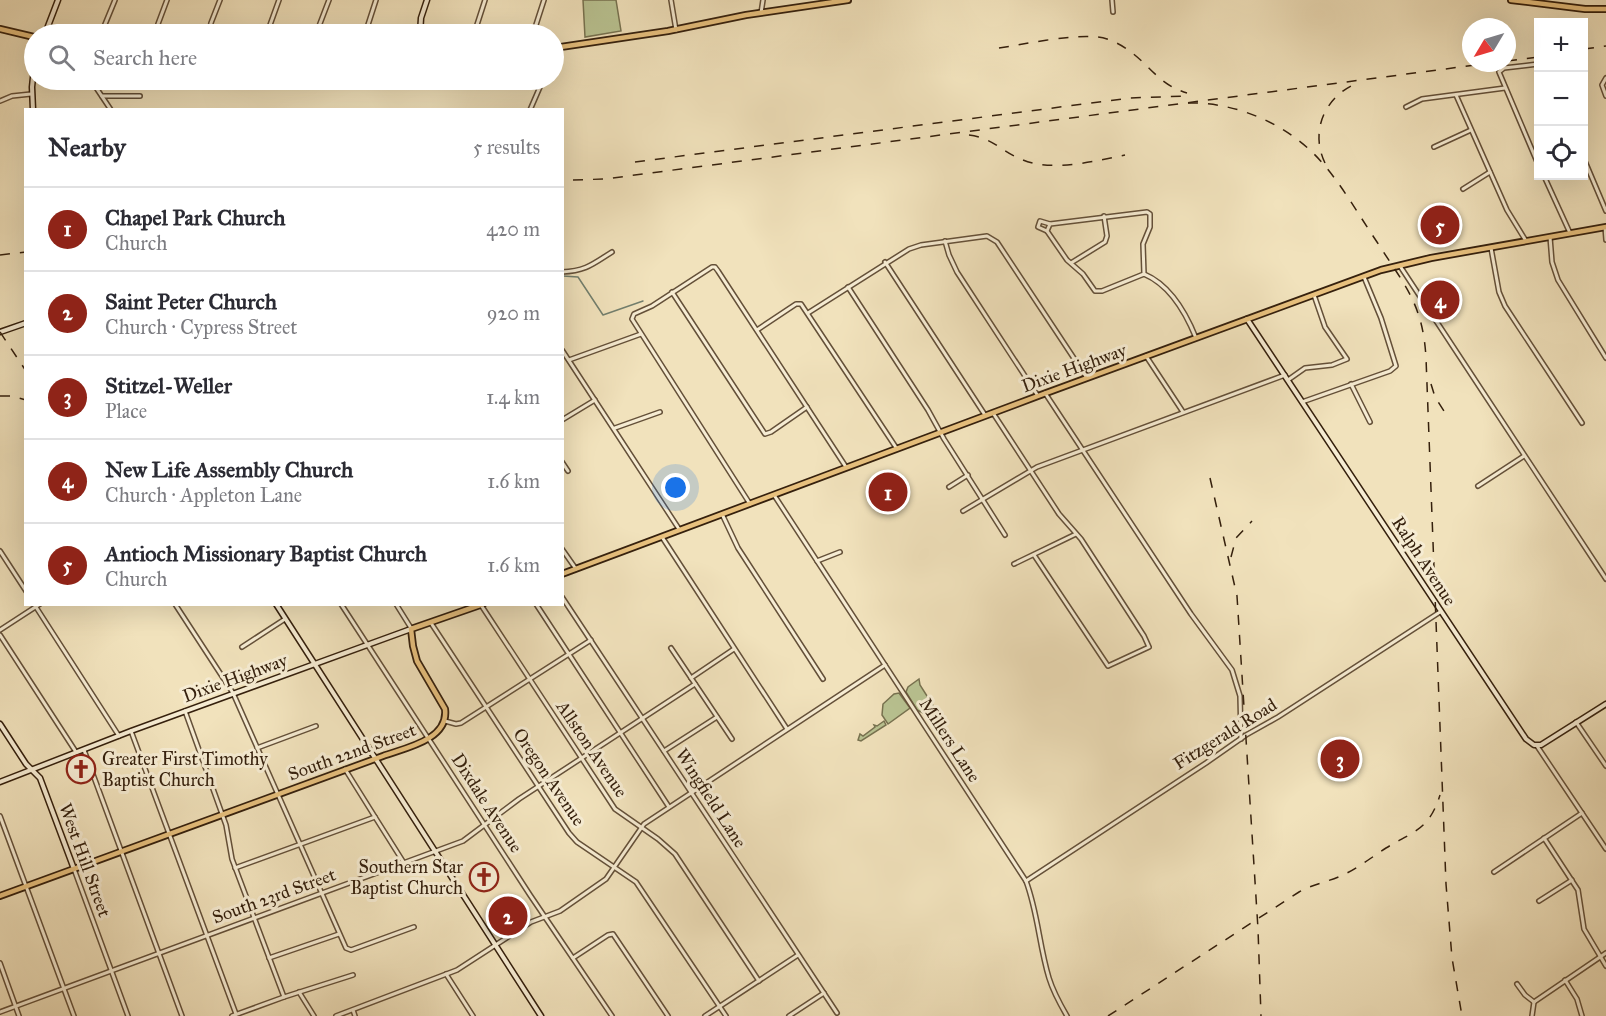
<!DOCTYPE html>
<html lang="en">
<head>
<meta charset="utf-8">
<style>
  body { margin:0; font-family:"IM FELL Great Primer",serif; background:#f2f2f3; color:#2b2b33 }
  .controls { position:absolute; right:18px; top:18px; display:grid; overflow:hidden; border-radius:0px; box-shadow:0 6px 24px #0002 }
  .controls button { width:54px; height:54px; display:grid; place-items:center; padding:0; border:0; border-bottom:2px solid #e1e1e2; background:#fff; color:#2b2b33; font:30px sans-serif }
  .compass { position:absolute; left:1462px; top:18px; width:54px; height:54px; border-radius:50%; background:#fff; box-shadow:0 6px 24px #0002; rotate:232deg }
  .you { position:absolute; left:676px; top:488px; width:21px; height:21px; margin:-15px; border:4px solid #fff; border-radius:50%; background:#1a73e8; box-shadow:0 0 0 9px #1a73e833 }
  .badge { display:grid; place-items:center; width:39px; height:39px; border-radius:50%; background:#8f2418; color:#fff; font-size:20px; font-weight:700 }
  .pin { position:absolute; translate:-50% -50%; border:3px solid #fff; box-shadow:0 2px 6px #0006 }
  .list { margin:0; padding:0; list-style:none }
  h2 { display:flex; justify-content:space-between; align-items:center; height:78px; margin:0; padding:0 24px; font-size:26px }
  h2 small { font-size:20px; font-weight:400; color:#7c7c81 }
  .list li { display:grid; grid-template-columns:39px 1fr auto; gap:18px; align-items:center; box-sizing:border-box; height:84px; padding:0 24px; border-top:2px solid #e1e1e2 }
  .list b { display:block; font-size:22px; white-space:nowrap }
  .list p { margin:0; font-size:20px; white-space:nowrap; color:#7c7c81 }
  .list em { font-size:20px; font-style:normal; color:#7c7c81 }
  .icon { flex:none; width:33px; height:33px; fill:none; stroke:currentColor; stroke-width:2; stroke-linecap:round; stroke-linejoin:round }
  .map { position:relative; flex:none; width:1606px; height:1016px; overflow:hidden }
  .search { position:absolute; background:#fff; box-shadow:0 6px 24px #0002; left:24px; top:24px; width:540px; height:66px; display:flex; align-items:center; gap:15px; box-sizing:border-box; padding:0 21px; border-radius:33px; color:#7c7c81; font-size:22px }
  .panel { position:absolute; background:#fff; box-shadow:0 6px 24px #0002; left:24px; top:108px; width:540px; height:498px; border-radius:0px }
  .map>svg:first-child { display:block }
  .green { fill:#b9c392; stroke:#777250; stroke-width:1.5 }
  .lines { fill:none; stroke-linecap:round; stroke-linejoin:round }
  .stream { stroke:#727f6e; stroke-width:1.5 }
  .street-casing { stroke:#645039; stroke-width:6 }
  .secondary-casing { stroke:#35200d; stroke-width:7 }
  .primary-casing { stroke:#35200d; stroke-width:8 }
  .street { stroke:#f6ecd3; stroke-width:3 }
  .secondary { stroke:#f6ecd3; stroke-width:4 }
  .primary { stroke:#e8c17e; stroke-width:4.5 }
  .rail { stroke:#35200d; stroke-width:1.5; stroke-dasharray:10 10; stroke-linecap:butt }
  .labels { text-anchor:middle; stroke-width:6; stroke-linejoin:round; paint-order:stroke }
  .street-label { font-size:18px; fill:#35200d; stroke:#f6ecd3 }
  .poi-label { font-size:18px; fill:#35200d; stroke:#f6ecd3; text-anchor:start }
</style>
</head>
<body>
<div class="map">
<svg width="1606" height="1016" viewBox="0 0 1606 1016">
  <rect width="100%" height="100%" fill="#f1e2bc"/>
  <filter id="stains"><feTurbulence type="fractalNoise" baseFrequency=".00333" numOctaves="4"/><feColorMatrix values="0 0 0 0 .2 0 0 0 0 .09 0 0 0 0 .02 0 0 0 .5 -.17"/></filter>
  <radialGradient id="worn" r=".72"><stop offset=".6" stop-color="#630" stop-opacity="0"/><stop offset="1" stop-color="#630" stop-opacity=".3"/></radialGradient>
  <g class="green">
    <path d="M583 0H616L621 31 585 37Z"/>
    <path d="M919 679 920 685 934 707 923 713 917 710 906 692 908 687Z"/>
    <path d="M899 693 910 708 888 724 882 715 883 704 894 694Z"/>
    <path d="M884 721 886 725 861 741 858 740 860 734 863 736 875 727 874 725 877 726Z"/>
  </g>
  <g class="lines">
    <path class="stream" d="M563 276 578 277 603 315 643 301"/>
    <g class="street-casing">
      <g id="street">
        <path d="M671 0 676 30"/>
        <path d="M1112 0 1113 12"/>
        <path d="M761 13 763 0"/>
        <path d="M101 34 115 0"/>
        <path d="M157 34 158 24 167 0"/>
        <path d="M209 34 211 23 220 0"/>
        <path d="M268 34 270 25 279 0"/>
        <path d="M316 34 329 0"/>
        <path d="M365 34 376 0"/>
        <path d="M474 34 485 0"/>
        <path d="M533 34 544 0"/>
        <path d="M1538 64 1504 68 1499 72 1538 164"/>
        <path d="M1606 78 1602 85 1606 96"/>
        <path d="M91 80 111 110"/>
        <path d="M1456 95 1507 210 1526 241"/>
        <path d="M102 96H140"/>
        <path d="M0 101 12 96 31 94"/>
        <path d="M1406 107 1422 99 1505 88"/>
        <path d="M530 110 543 80"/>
        <path d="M1434 147 1471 130"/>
        <path d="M1584 159 1606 211"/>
        <path d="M1544 176 1570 233"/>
        <path d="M1463 189 1490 172"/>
        <path d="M1605 227 1606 240"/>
        <path d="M1047 231 1038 227 1040 221 1050 224"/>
        <path d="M1550 237 1552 262 1558 280 1606 358"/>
        <path d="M945 241 949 255 957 272 1038 396"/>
        <path d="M1491 248 1499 292 1505 306 1582 423"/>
        <path d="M885 262 985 415"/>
        <path d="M1071 263 1105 242 1107 236 1104 216"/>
        <path d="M1400 266 1606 579"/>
        <path d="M562 272C586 271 593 264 612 252"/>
        <path d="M1144 274 1143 244 1150 227V214L1147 212 1050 224 1047 231 1067 260 1083 274 1095 291H1102L1144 274C1170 285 1186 313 1196 338"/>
        <path d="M848 287 928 410 944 439 1005 535"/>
        <path d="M672 292 765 434 771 432 807 407"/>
        <path d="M808 313 909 249 921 245 987 236 997 242 1087 378"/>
        <path d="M757 330 796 304H801L897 449"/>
        <path d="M562 350 679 529"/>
        <path d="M1146 356 1183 412"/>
        <path d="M569 360 641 334"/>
        <path d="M1288 380 1305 368 1332 365 1347 359 1325 327 1314 295"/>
        <path d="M1351 384 1370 422"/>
        <path d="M1045 393 1191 614 1232 670 1240 696 1241 739"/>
        <path d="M1302 402 1390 371 1396 366 1381 318 1364 277"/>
        <path d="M993 413 1059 514 1081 539 1144 636 1149 647 1108 666 1034 555"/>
        <path d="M562 420 595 400"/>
        <path d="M615 428 660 412"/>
        <path d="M562 462 568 471"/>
        <path d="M1478 486 1524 456"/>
        <path d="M949 487 968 475"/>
        <path d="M774 495 1026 881C1038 913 1039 945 1049 978 1053 991 1060 1004 1067 1016"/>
        <path d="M750 504 632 319 634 314 652 306 712 267H715L718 271 846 467"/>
        <path d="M963 511 1037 467 1285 375"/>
        <path d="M722 514 738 548 823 679"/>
        <path d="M662 537 787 729"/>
        <path d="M562 549 576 569"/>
        <path d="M0 551 26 591"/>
        <path d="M817 561 840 552"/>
        <path d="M1014 564 1076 534"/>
        <path d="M562 597 837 1013"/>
        <path d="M34 604 119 736"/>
        <path d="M175 604 233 693 346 948 351 950 414 927"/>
        <path d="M341 604 530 895 612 1016"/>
        <path d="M396 604 411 628"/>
        <path d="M536 604 669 807"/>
        <path d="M481 605 615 809 658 839 675 854 759 981"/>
        <path d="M431 623 569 833 577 842 636 882 726 1016"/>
        <path d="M0 630 40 604"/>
        <path d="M0 635 76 752"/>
        <path d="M242 647 285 619"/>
        <path d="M671 648 732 739"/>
        <path d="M691 678 734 649"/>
        <path d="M185 711 226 825 232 859 284 997"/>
        <path d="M445 721 456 724 461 723 591 640"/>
        <path d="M1576 722 1606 766"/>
        <path d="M131 731 236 1014"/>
        <path d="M1537 746 1606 849"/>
        <path d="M257 748 316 726"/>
        <path d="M84 750 182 1016"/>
        <path d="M664 751 717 717"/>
        <path d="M0 816 74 1016"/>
        <path d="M375 817 404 863"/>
        <path d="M1544 838 1578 890 1584 929 1606 966"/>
        <path d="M235 868 375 817 345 769"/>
        <path d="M74 869 128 1016"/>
        <path d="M1494 872 1582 813"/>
        <path d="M1026 881 1206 763 1246 735 1278 717 1440 612"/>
        <path d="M1539 901 1572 880"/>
        <path d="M269 958 339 934"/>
        <path d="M573 958 608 935 613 934 668 1016"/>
        <path d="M0 963 19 1016"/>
        <path d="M446 974 473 1016"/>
        <path d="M1565 980 1577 999 1582 1016"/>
        <path d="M1517 984 1525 995 1534 1002"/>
        <path d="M299 992 314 1016"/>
        <path d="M1534 1002 1606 953"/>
        <path d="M353 1010 355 1016"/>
        <path d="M0 1012 463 841 519 799 695 684"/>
        <path d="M232 1016 284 997 353 975"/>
        <path d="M336 1016 457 970 531 922 560 911 606 879 644 824 885 665"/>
        <path d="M705 1016 798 955"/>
        <path d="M789 1016 824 993"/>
        <path d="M1532 1016 1534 1002"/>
      </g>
    </g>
    <g class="secondary-casing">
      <g id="secondary">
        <path d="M45 34 58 0"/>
        <path d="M420 34 421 18 427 0"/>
        <path d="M33 110 32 87 34 68"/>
        <path d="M1247 319 1526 739 1534 745H1541L1606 704"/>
        <path d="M0 332 26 323"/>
        <path d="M276 604 541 1016"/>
        <path d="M0 724 26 764 40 778 74 869"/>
        <path d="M0 782 131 731 411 629"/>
      </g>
    </g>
    <g class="primary-casing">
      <g id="primary">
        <path d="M1511 0 1585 9H1606"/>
        <path d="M0 29 34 37"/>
        <path d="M554 48 668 31 746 15 848 0"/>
        <path d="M562 574 1038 396 1381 270 1431 258 1606 227"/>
        <path d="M0 896 383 756C405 748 449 740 445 709L417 661 413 646 411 629 483 604"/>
      </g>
    </g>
    <use href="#street" class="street"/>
    <use href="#secondary" class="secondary"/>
    <use href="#primary" class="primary"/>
    <g class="rail">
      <path d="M999 48C1025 44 1072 34 1097 37 1109 38 1122 45 1131 52 1152 68 1160 85 1187 93"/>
      <path d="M1584 49 1606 46"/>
      <path d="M1507 61 1538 57"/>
      <path d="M1188 103C1239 102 1292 126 1325 166 1345 190 1360 217 1377 242 1405 286 1423 304 1426 358L1446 884 1452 958 1462 1016"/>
      <path d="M969 135C993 138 1002 152 1023 160 1051 172 1096 161 1125 155"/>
      <path d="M635 162 1130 98 1186 96"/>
      <path d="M1325 163C1310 132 1324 98 1355 84"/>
      <path d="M573 180 605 179 681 169 1491 63"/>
      <path d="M0 255 26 252"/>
      <path d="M0 332 26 371"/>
      <path d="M1431 384 1435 397 1444 411"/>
      <path d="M0 396H12L26 400"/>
      <path d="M1210 478 1237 596 1258 929 1261 1016"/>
      <path d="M1231 557 1236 538 1252 521"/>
      <path d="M1108 1016 1299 892C1313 884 1328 882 1343 875 1358 868 1372 857 1386 848 1414 831 1429 830 1440 795"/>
    </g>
  </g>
  <defs>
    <g id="church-ring" transform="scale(1.5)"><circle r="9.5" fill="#f6ecd3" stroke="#8f2418" stroke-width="1.5"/><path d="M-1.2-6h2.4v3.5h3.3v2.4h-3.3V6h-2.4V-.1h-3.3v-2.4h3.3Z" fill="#8f2418"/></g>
  </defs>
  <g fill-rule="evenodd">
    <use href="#church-ring" x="81" y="769"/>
    <use href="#church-ring" x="484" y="877"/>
  </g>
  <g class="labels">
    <g class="street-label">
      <text transform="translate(1074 368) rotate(-20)" y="6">Dixie Highway</text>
      <text transform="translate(1424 561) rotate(57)" y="6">Ralph Avenue</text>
      <text transform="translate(235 678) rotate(-20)" y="6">Dixie Highway</text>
      <text transform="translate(1225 734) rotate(-32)" y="6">Fitzgerald Road</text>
      <text transform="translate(950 740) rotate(57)" y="6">Millers Lane</text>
      <text transform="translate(592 749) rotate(56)" y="6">Allston Avenue</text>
      <text transform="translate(352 752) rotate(-20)" y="6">South 22nd Street</text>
      <text transform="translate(549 777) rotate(56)" y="6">Oregon Avenue</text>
      <text transform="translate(711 798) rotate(57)" y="6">Wingfield Lane</text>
      <text transform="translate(487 803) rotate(57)" y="6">Dixdale Avenue</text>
      <text transform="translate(85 860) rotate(70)" y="6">West Hill Street</text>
      <text transform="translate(274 896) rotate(-20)" y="6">South 23rd Street</text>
    </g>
    <g class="poi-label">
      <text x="102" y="765">Greater First Timothy<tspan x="102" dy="21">Baptist Church</tspan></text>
      <text x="463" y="873" text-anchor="end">Southern Star<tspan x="463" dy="21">Baptist Church</tspan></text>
    </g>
  </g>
  <rect width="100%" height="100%" filter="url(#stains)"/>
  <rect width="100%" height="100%" fill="url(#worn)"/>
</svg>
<div class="controls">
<button>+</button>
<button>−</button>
<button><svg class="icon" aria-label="locate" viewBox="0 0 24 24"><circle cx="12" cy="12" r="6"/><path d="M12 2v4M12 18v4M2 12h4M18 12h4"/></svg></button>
</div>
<svg class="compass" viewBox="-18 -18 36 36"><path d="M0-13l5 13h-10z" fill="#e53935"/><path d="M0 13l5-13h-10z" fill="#7c7c81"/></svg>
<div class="you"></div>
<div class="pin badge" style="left:888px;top:492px">1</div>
<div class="pin badge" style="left:508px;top:916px">2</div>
<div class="pin badge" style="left:1340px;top:759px">3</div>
<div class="pin badge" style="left:1440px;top:300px">4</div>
<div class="pin badge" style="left:1440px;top:225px">5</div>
<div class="search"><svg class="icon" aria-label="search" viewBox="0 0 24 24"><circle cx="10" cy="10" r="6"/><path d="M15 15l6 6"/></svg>Search here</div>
<section class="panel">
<h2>Nearby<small>5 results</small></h2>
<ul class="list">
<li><span class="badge">1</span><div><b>Chapel Park Church</b><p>Church</p></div><em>420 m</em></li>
<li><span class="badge">2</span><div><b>Saint Peter Church</b><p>Church · Cypress Street</p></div><em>920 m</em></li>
<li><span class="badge">3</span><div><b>Stitzel-Weller</b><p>Place</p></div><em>1.4 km</em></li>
<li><span class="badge">4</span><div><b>New Life Assembly Church</b><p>Church · Appleton Lane</p></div><em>1.6 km</em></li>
<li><span class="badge">5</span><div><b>Antioch Missionary Baptist Church</b><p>Church</p></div><em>1.6 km</em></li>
</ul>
</section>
</div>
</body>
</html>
